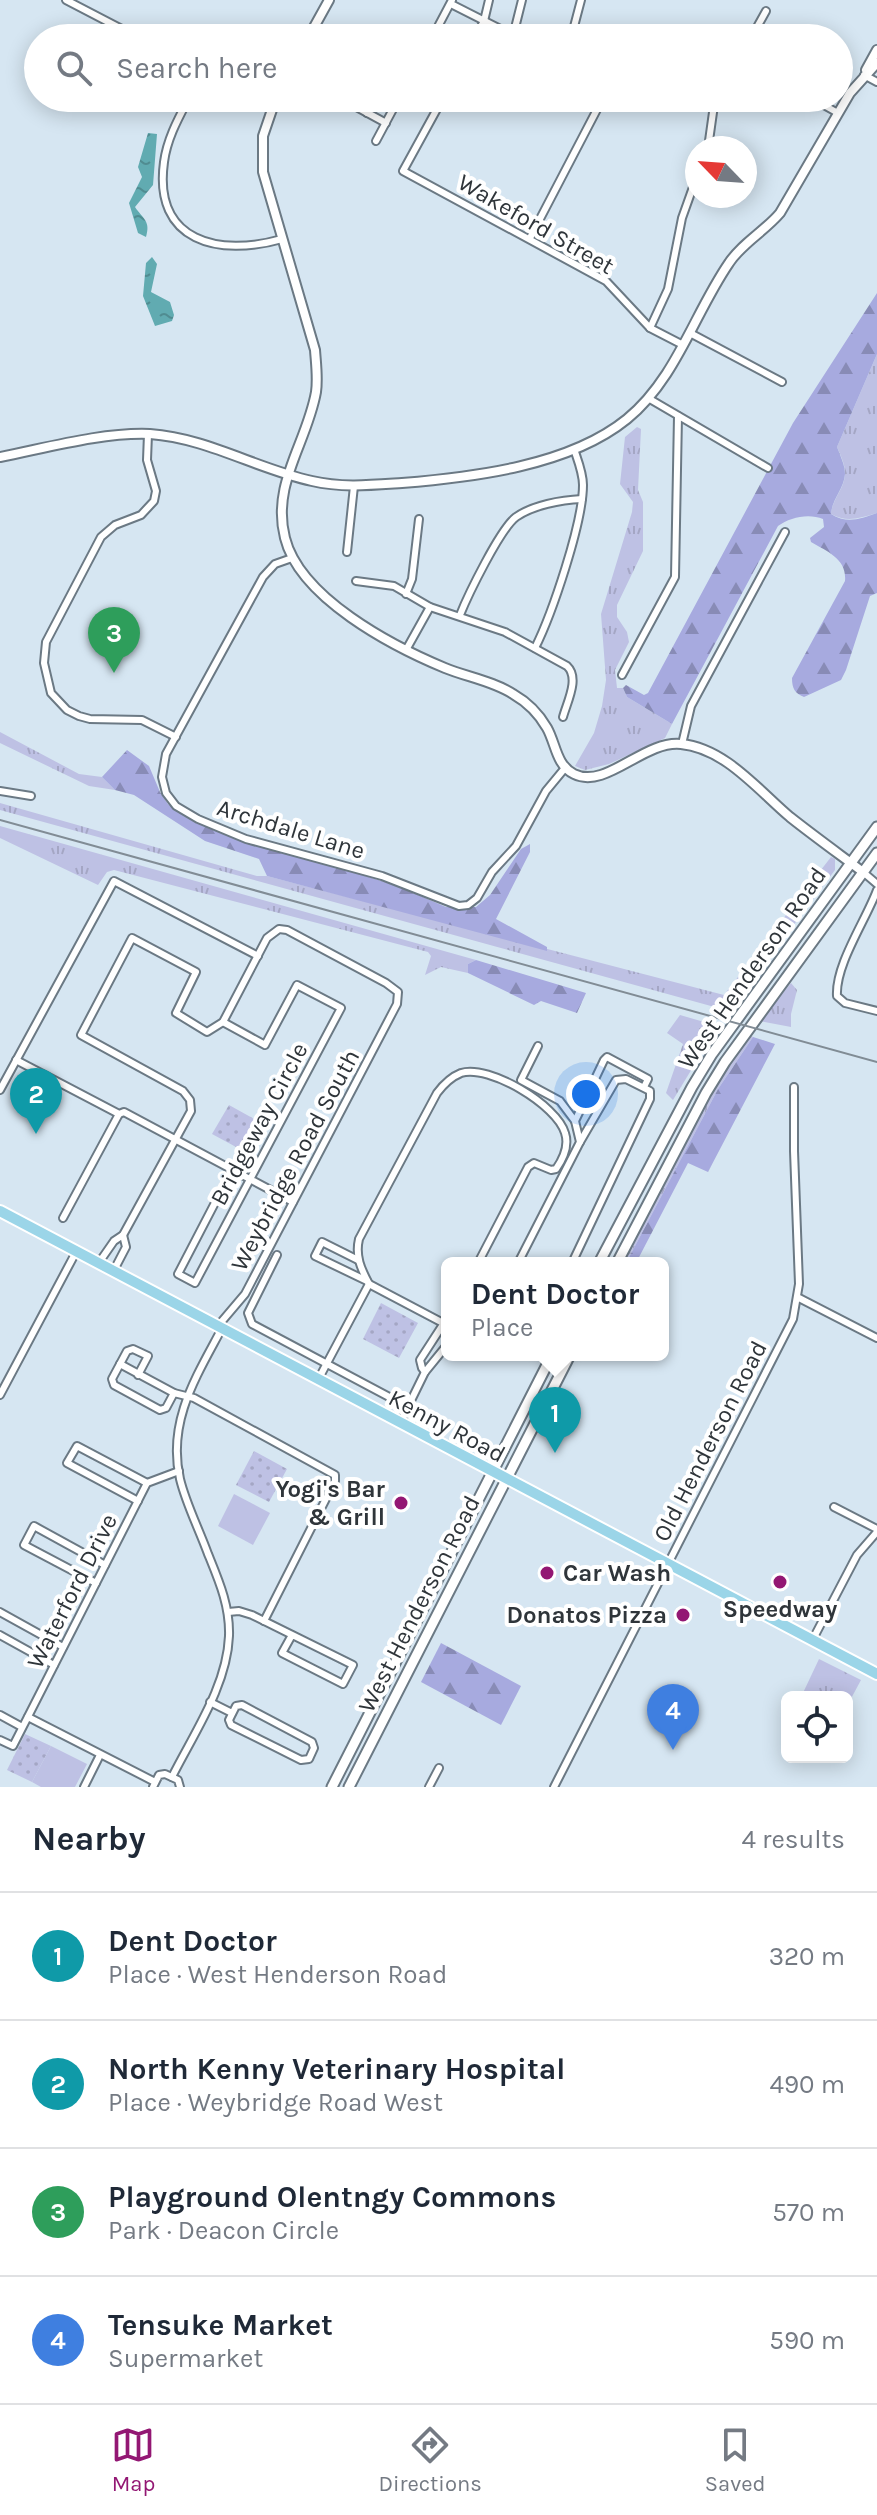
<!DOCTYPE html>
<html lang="en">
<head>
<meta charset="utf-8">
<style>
  body { margin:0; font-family:Karla,sans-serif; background:#f2f2f3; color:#1f2937 }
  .controls { position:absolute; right:24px; bottom:24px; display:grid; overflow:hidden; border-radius:12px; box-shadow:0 4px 20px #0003 }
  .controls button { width:72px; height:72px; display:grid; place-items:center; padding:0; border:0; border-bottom:2px solid #e0e1e3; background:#fff; color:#1f2937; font:40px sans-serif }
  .compass { position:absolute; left:685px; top:136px; width:72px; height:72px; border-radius:50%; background:#fff; box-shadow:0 4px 20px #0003; rotate:295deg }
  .you { position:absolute; left:586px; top:1094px; width:28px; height:28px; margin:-20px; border:6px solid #fff; border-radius:50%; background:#1a73e8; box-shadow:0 0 0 12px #1a73e833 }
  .badge { display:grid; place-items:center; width:52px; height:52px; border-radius:50%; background:#931773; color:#fff; font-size:26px; font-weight:700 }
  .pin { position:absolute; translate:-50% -66px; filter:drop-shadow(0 2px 4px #0008) }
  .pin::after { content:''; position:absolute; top:42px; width:28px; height:24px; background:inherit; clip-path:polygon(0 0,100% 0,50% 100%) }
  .popup { position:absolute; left:441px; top:1257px; width:228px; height:104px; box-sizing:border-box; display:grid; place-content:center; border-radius:12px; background:#fff; filter:drop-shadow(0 2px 6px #0005); font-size:26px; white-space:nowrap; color:#747a83 }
  .popup b { font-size:30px; color:#1f2937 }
  .popup::after { content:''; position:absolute; left:50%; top:100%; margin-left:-16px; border:16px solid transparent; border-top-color:#fff }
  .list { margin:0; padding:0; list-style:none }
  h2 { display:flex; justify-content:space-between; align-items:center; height:104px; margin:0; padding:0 32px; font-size:34px }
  h2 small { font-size:26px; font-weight:400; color:#747a83 }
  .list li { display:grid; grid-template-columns:52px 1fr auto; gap:24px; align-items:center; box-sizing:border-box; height:128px; padding:0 32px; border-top:2px solid #e0e1e3 }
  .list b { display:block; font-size:30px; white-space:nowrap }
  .list p { margin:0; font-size:26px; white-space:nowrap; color:#747a83 }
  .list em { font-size:26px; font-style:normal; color:#747a83 }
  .icon { flex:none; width:44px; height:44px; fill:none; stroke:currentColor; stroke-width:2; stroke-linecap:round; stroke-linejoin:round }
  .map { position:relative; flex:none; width:877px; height:1787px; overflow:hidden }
  .search { position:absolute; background:#fff; box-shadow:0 4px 20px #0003; left:24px; right:24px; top:24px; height:88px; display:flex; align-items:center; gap:20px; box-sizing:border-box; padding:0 28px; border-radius:44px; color:#747a83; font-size:30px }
  .sheet { height:616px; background:#fff }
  nav { display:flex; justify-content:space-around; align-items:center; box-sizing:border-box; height:112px; border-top:2px solid #e0e1e3; background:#fff; font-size:22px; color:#747a83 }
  nav a { display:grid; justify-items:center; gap:4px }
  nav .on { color:#931773 }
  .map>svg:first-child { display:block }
  .grass { fill:url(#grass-tufts) }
  .forest { fill:url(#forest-firs) }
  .park { fill:url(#park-dots) }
  .garden { fill:#bec1e4 }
  .water { fill:url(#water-ripples) }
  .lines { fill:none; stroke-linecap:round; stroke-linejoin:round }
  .minor-casing { stroke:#6b7984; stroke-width:10 }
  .tertiary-casing { stroke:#6b7984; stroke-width:12 }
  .secondary-casing { stroke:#6b7984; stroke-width:13 }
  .primary-casing { stroke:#fff; stroke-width:14 }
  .minor { stroke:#fff; stroke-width:6 }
  .tertiary { stroke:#fff; stroke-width:8 }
  .secondary { stroke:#fff; stroke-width:9 }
  .primary { stroke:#9bd5e8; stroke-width:10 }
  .rail { stroke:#818c95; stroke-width:2 }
  .poi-dot { fill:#931773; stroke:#fff; stroke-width:3 }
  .labels { text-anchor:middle; stroke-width:8; stroke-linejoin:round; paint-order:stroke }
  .street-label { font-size:24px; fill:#2f353a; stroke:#fff }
  .poi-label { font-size:24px; font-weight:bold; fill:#2f353a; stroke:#fff; text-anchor:end }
</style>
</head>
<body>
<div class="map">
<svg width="877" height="1787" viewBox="0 0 877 1787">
  <defs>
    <pattern id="grass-tufts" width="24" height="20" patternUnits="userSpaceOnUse" patternTransform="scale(2)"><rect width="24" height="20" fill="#bec1e4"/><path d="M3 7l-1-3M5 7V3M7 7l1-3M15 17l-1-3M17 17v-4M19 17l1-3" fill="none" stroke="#a4a6c4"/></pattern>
    <pattern id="forest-firs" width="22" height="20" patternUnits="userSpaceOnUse" patternTransform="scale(2)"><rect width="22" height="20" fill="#a7aadf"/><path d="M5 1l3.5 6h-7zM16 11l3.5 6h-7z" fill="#888bb6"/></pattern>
    <pattern id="park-dots" width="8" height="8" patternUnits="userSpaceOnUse" patternTransform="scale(2)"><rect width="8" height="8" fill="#bec1e4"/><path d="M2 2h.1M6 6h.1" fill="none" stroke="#a4a6c4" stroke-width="1.8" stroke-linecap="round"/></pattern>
    <pattern id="water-ripples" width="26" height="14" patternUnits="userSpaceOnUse" patternTransform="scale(2)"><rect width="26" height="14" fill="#61abb1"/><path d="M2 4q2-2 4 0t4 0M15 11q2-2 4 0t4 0" fill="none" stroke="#508c91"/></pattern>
  </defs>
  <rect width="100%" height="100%" fill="#d6e6f2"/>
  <g class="grass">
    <path d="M877 354V513C860 518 847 523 831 514 832 499 846 487 845 472 845 464 840 454 837 447Z"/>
    <path d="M637 427 641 429 638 490 643 502V551L617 605V617L627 632 629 642 615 670 617 688H623L627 697 672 724 665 738 609 764 585 770 575 766 594 733 602 706 606 680 601 614 632 512 633 502 620 484 625 437Z"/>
    <path d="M0 732 79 774 102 777 115 790 89 786 0 743Z"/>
    <path d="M0 803 257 876H267L724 995 831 857 835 859V870L729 1011 0 810Z"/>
    <path d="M0 826 476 960 468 964V973L441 967 425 975 431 956 428 952 114 870 107 872 98 885 0 838Z"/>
    <path d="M791 983 797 990 791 1014V1027L760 1021Z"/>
    <path d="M680 1015 718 1026 673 1100 666 1093 683 1044 667 1033Z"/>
    <path d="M749 1034 753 1037 718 1089 626 1263H622C662 1185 700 1106 749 1034Z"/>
    <path d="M819 1659 861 1680 847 1706V1697H807L802 1695Z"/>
  </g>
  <g class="forest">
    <path d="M877 293V354L837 447C840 455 845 465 845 474 844 489 832 499 831 514 847 524 860 519 877 513V593L870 596 846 670 841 680 804 697C795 693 792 689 792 678L845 581C847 559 828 552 811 542L810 538 824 527 823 519C809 513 790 517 778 526L672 724 627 697 623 688 626 685 644 695 648 693 793 423Z"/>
    <path d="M127 750 149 766 160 792 168 804 179 813 213 830 395 885 446 907H476L490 895 521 849 530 844V852L496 919 547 947V951L267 876 259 859 205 841 134 795 115 790 102 777Z"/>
    <path d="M476 960 586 993 577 1013 541 1001 534 1005 468 973V964Z"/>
    <path d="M753 1037 775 1044 708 1172 688 1163 636 1263H626L718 1089Z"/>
    <path d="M441 1643 521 1686 501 1725 421 1682Z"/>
  </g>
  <g class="park">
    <path d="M229 1105 265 1125 249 1154 212 1134Z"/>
    <path d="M381 1303 418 1323 399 1358 363 1339Z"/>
    <path d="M254 1451 287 1469 269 1502 236 1485Z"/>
    <path d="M25 1734 51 1746 32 1782 7 1770Z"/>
  </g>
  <g class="garden">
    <path d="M234 1494 270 1513 253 1545 218 1526Z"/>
    <path d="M51 1746 87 1764 75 1787H41L32 1782Z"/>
  </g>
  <g class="water">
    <path d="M148 133 157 134 153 185 135 207C143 219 151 221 146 237L138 233 129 203 142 177 138 167Z"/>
    <path d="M152 257 157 264 151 292 170 302 174 315 172 321 155 326 143 296 146 263Z"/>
  </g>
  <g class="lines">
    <g class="minor-casing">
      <g id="minor">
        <path d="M66 0 139 38"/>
        <path d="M451 4 518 38"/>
        <path d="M513 36 522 0"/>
        <path d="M432 38 452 0"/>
        <path d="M475 38 484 21 489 0"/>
        <path d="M571 38 581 0"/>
        <path d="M751 38 766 11"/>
        <path d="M864 75 877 82"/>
        <path d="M189 98C178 119 167 139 164 162 153 242 219 257 282 239"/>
        <path d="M254 98 271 107"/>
        <path d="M340 98 386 123"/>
        <path d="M443 98 403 171 606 281 650 328 683 345"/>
        <path d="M811 98 838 113"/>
        <path d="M367 113 375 98"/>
        <path d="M376 141 399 98"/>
        <path d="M708 148 715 98"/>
        <path d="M530 238 603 98"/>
        <path d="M650 328 668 289 682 218 697 176"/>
        <path d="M690 333 782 382"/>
        <path d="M648 398 768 468"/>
        <path d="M148 434 147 460 156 491 154 501 141 515 115 525 101 537 46 642 44 663 51 693 67 710 79 716 90 719 142 720 176 737"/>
        <path d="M347 552 354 486"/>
        <path d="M292 558 275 564 263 577 166 754 162 777 166 793 176 806 198 819 246 839 382 876 459 906 468 905 477 898 492 872 516 846 546 791 565 768"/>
        <path d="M356 581 394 586 430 607 505 632 567 666C580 678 567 702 563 717"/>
        <path d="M406 594 412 579 419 519"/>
        <path d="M460 615C468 595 500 529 516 517 533 505 561 500 582 499"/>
        <path d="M535 648C552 614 583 523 583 485 583 473 578 461 574 449"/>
        <path d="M406 650 430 607"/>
        <path d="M622 675 675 577 678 416"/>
        <path d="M682 744 691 706 785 532"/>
        <path d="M0 791 31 796"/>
        <path d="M863 872 877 884"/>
        <path d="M877 890C866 920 835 965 837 996L845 1003 877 1011"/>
        <path d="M223 1022 265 1045 297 985 341 1008 195 1283 178 1274 232 1170"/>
        <path d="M538 1046 521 1080 560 1101 575 1121"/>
        <path d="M16 1060 119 1114 124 1112 293 1202"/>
        <path d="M0 1090 114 881 258 956"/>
        <path d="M63 1218 119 1114"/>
        <path d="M277 1255 248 1313 252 1324 408 1407"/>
        <path d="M358 1260 322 1242 315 1256 367 1281"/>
        <path d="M518 1263 580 1142 575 1121 604 1060 607 1057 648 1079 644 1087"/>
        <path d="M572 1263 650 1099V1091L626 1079 616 1080 580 1142"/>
        <path d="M98 1264 114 1241 123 1235 191 1111 190 1100 183 1091 81 1035 132 938 196 972 176 1013 207 1032 223 1022 267 938 279 929 287 930 386 983 398 992 397 1004 245 1294 217 1327"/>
        <path d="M113 1272 126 1247 123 1235"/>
        <path d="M369 1284C361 1269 355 1256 359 1239L437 1093C443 1085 451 1077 461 1073 489 1064 557 1105 565 1133 569 1145 563 1159 556 1169L551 1170 534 1163 528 1167 478 1263"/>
        <path d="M369 1284 443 1323"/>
        <path d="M799 1298 877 1338"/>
        <path d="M120 1364 174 1393 194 1398 335 1475V1481L264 1621"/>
        <path d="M425 1372 422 1368 420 1360 444 1323"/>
        <path d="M138 1375 148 1356 133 1349 127 1351 112 1379 114 1385 160 1410 166 1408 174 1393"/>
        <path d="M318 1380 369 1284"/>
        <path d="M0 1395 76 1252"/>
        <path d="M400 1423 425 1372 447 1345"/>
        <path d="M138 1501 67 1463 77 1446 147 1483"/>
        <path d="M834 1507 877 1529"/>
        <path d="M96 1583 24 1545 34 1526 105 1565"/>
        <path d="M0 1612 63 1647"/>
        <path d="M228 1612 239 1611 252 1615 353 1665 343 1684 282 1653 292 1635"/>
        <path d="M0 1635 54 1665"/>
        <path d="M813 1639 857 1555 877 1532"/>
        <path d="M210 1702 232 1713"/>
        <path d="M242 1705 312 1742 314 1748 309 1759 301 1760 231 1725 229 1720 236 1706Z"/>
        <path d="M0 1715 22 1727"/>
        <path d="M28 1717 155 1782"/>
        <path d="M0 1740 13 1746 147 1483 179 1471"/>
        <path d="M172 1777C194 1733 227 1686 229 1636 230 1606 219 1581 208 1554 199 1529 186 1504 180 1479 167 1422 196 1377 221 1330"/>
        <path d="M84 1787 100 1755"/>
        <path d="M153 1787 159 1775 165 1774 178 1780 180 1787"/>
        <path d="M429 1787 439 1768"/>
        <path d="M554 1787 793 1319 799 1284 794 1151V1087"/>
      </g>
    </g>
    <g class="tertiary-casing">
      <g id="tertiary">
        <path d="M308 38 329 0"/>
        <path d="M866 70 877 50"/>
        <path d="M276 98 263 136V172L315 350C316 364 318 378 316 392 307 443 271 484 285 538 300 598 392 646 445 668 467 677 493 681 513 694 527 702 539 714 547 728 556 744 556 765 574 774 606 790 644 740 681 744 725 748 759 791 790 817 814 836 839 854 863 872"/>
        <path d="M0 457C46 448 103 432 150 434 207 438 257 469 312 481 342 488 372 485 402 483 474 477 569 466 627 419 676 379 694 314 729 263 742 243 765 231 780 213L850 93 877 63"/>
      </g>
    </g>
    <g class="secondary-casing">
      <g id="secondary">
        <path d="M599 1263 692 1087 712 1054 877 827"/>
        <path d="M617 1263 706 1093 725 1062 877 853"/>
        <path d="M332 1787 552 1355"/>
        <path d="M349 1787 570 1355"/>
      </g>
    </g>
    <g class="primary-casing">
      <path id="primary" d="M0 1211 877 1674"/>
    </g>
    <use href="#minor" class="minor"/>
    <use href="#tertiary" class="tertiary"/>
    <use href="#secondary" class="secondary"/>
    <use href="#primary" class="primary"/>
    <path class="rail" d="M0 820 877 1062"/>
  </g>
  <g class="poi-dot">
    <circle cx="401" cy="1503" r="8"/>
    <circle cx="547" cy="1573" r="8"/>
    <circle cx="780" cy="1582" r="8"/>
    <circle cx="683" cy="1615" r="8"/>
  </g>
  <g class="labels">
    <g class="street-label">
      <text transform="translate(536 224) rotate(30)" y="8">Wakeford Street</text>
      <text transform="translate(291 829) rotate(17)" y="8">Archdale Lane</text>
      <text transform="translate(752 968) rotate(-55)" y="8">West Henderson Road</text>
      <text transform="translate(259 1124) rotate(-62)" y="8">Bridgeway Circle</text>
      <text transform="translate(295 1160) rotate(-62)" y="8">Weybridge Road South</text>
      <text transform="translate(447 1426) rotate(28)" y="8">Kenny Road</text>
      <text transform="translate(710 1441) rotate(-63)" y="8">Old Henderson Road</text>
      <text transform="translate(72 1591) rotate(-63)" y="8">Waterford Drive</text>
      <text transform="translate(419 1604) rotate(-63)" y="8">West Henderson Road</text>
    </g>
    <g class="poi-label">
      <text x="385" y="1497">Yogi's Bar<tspan x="385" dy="28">&amp; Grill</tspan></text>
      <text x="563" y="1581" text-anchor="start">Car Wash</text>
      <text x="780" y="1617" text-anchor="middle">Speedway</text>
      <text x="667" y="1623">Donatos Pizza</text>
    </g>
  </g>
</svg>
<div class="controls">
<button><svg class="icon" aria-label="locate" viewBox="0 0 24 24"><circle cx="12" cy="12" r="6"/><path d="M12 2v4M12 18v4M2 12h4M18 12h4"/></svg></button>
</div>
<svg class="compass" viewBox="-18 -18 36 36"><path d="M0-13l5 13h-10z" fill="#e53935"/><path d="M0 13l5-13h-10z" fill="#747a83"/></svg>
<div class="you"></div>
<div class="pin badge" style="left:555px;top:1453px;background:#0f9aa8">1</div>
<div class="popup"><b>Dent Doctor</b>Place</div>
<div class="pin badge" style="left:36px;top:1134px;background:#0f9aa8">2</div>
<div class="pin badge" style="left:114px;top:673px;background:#2e9e5b">3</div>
<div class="pin badge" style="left:673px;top:1750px;background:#3f7fe0">4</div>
<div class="search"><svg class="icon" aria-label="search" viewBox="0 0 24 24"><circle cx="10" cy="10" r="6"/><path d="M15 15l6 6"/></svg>Search here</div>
</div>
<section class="sheet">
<h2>Nearby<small>4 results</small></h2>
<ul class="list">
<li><span class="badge" style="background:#0f9aa8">1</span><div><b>Dent Doctor</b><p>Place · West Henderson Road</p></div><em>320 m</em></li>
<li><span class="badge" style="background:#0f9aa8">2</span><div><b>North Kenny Veterinary Hospital</b><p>Place · Weybridge Road West</p></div><em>490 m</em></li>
<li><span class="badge" style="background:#2e9e5b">3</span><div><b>Playground Olentngy Commons</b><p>Park · Deacon Circle</p></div><em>570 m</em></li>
<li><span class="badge" style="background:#3f7fe0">4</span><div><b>Tensuke Market</b><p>Supermarket</p></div><em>590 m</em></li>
</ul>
</section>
<nav>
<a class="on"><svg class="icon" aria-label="map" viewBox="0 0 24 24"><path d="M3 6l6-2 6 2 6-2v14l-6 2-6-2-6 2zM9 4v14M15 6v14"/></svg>Map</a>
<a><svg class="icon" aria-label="directions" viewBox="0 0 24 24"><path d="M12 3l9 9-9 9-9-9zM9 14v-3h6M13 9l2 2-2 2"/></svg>Directions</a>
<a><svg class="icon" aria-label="saved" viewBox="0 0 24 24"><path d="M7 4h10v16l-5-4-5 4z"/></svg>Saved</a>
</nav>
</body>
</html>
